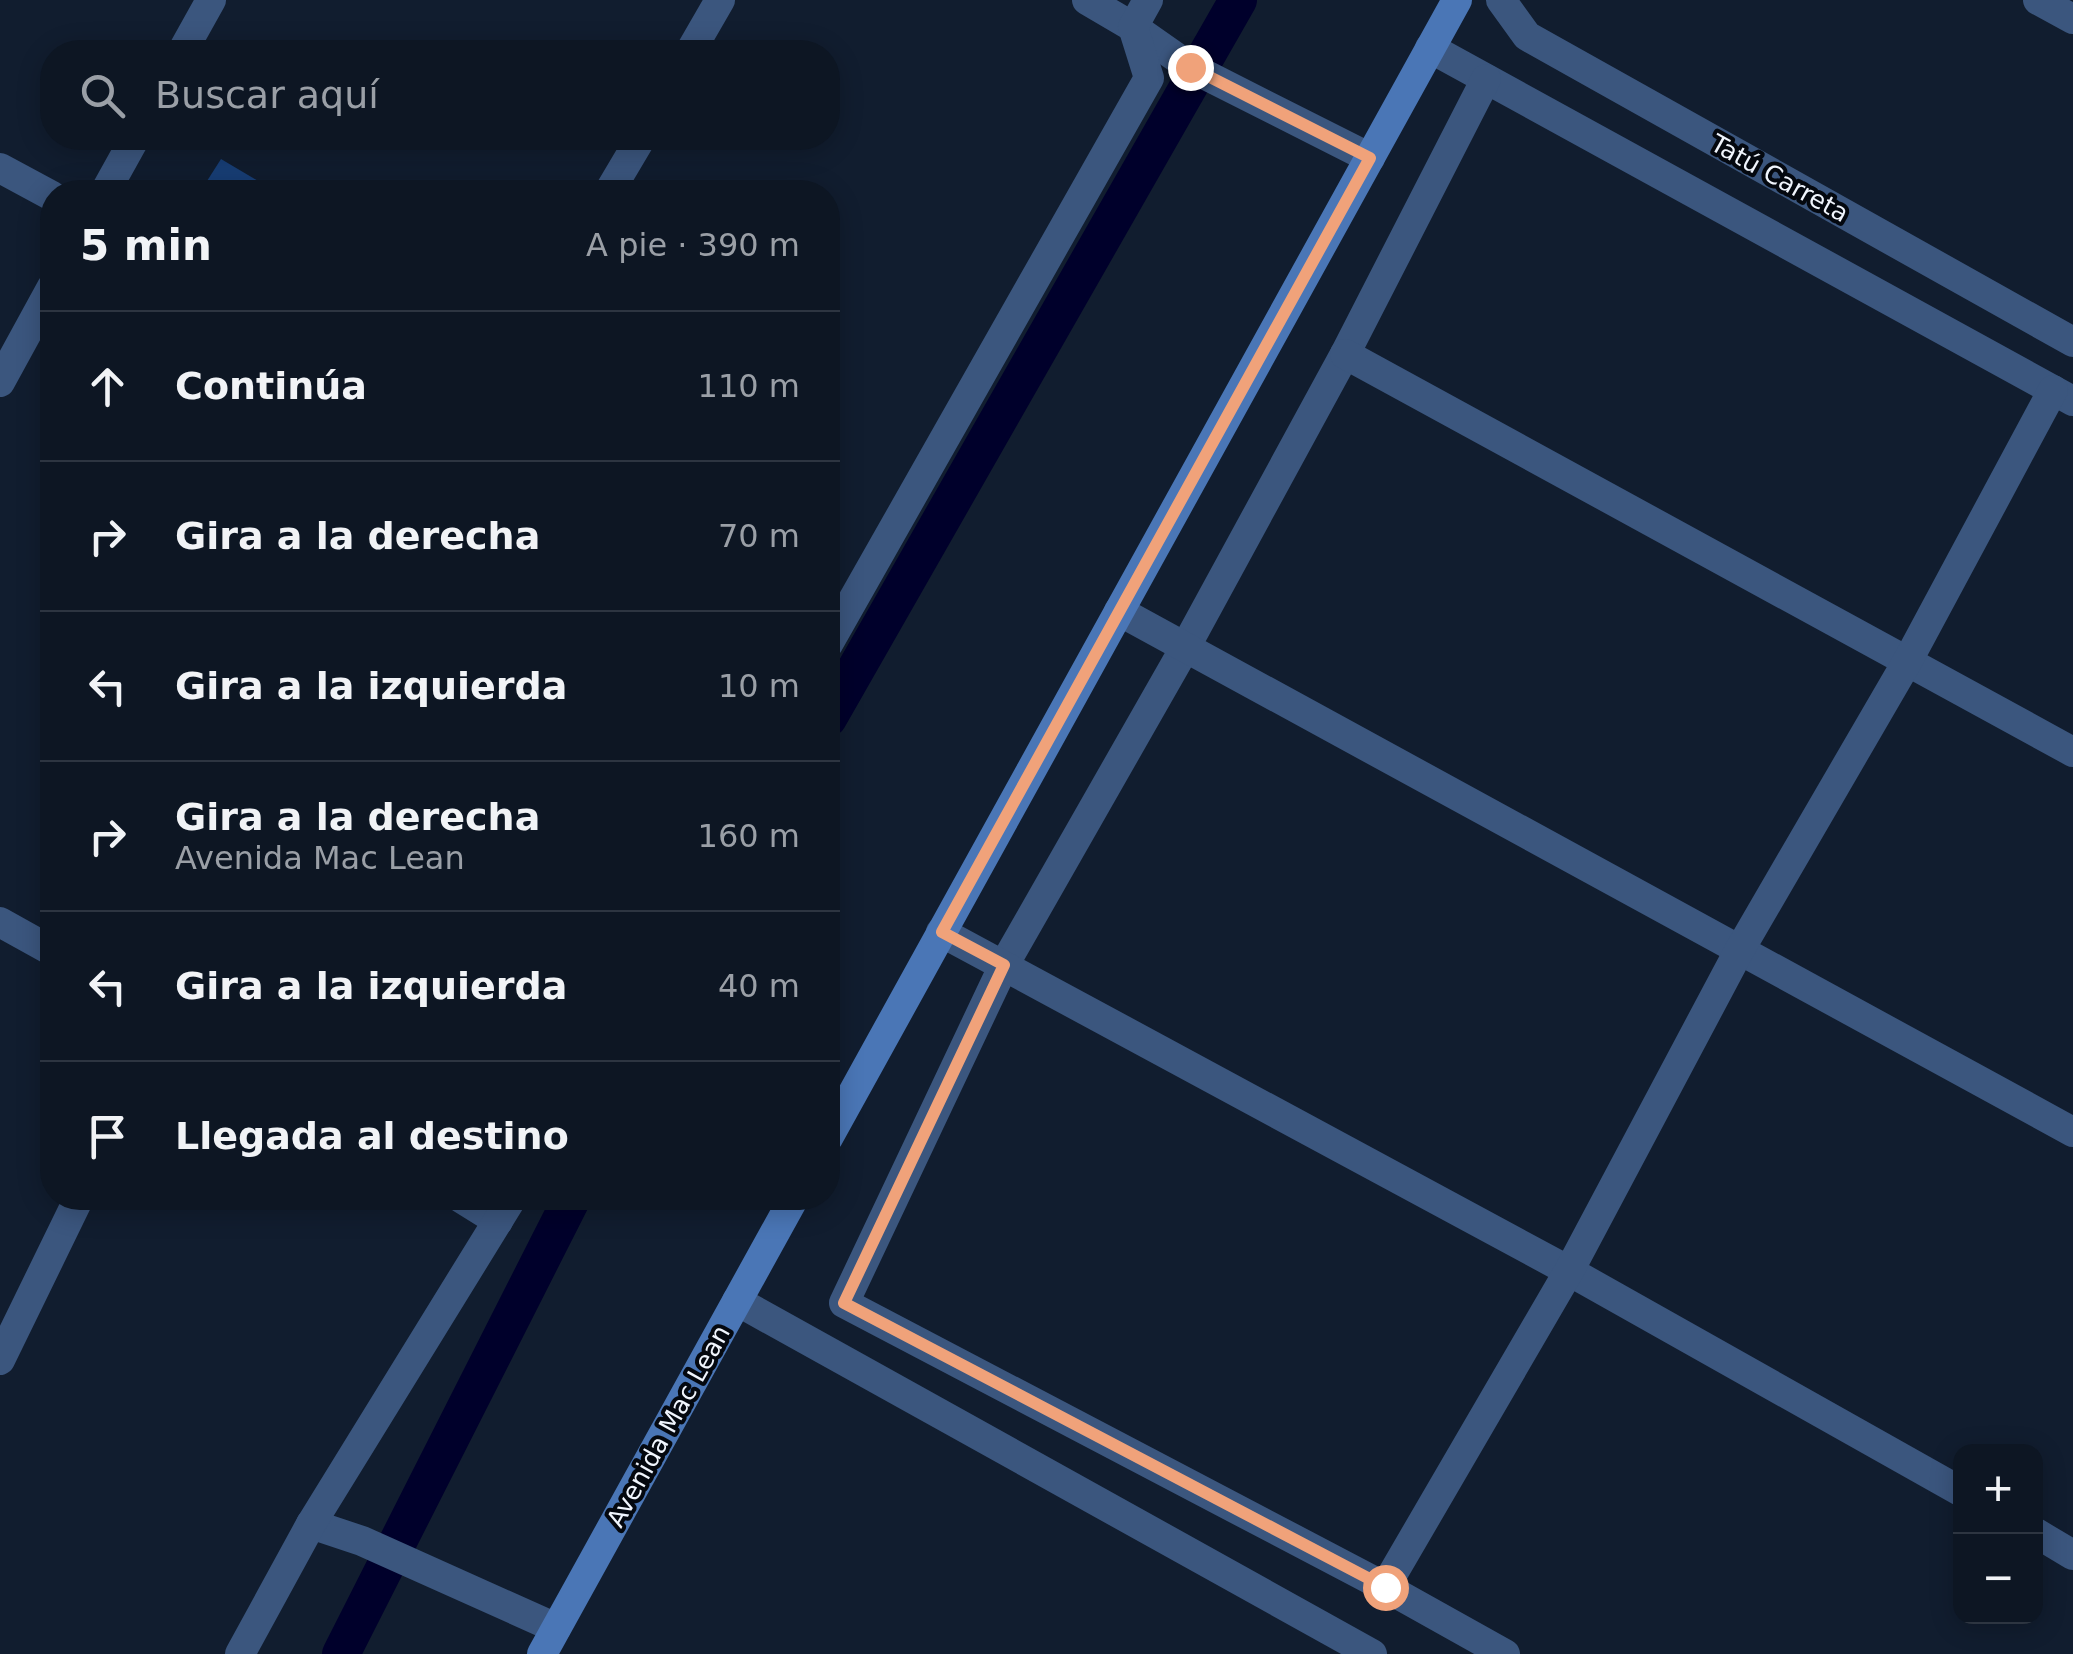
<!DOCTYPE html>
<html lang="es">
<head>
<meta charset="utf-8">
<style>
  body { margin:0; font-family:"DejaVu Sans",sans-serif; background:#161f2b; color:#f1f3f6 }
  .controls { position:absolute; right:30px; bottom:30px; display:grid; overflow:hidden; border-radius:20px; box-shadow:0 5px 25px #0003 }
  .controls button { width:90px; height:90px; display:grid; place-items:center; padding:0; border:0; border-bottom:2px solid #2d3541; background:#0d1623; color:#f1f3f6; font:50px sans-serif }
  .stop { position:absolute; width:30px; height:30px; margin:-22px; border:8px solid #f0a27a; border-radius:50%; background:#fff }
  .stop.end { background:#f0a27a; border-color:#fff; box-shadow:0 2px 10px #0008 }
  .list { margin:0; padding:0; list-style:none }
  h2 { display:flex; justify-content:space-between; align-items:center; height:130px; margin:0; padding:0 40px; font-size:42px }
  h2 small { font-size:32px; font-weight:400; color:#9a9fa6 }
  .list li { display:grid; grid-template-columns:65px 1fr auto; gap:30px; align-items:center; box-sizing:border-box; height:150px; padding:0 40px; border-top:2px solid #2d3541 }
  .list b { display:block; font-size:38px; white-space:nowrap }
  .list p { margin:0; font-size:32px; white-space:nowrap; color:#9a9fa6 }
  .list em { font-size:32px; font-style:normal; color:#9a9fa6 }
  .icon { flex:none; width:55px; height:55px; fill:none; stroke:currentColor; stroke-width:2; stroke-linecap:round; stroke-linejoin:round }
  .map { position:relative; flex:none; width:2073px; height:1654px; overflow:hidden }
  .search { position:absolute; background:#0d1623; box-shadow:0 5px 25px #0003; left:40px; top:40px; width:800px; height:110px; display:flex; align-items:center; gap:25px; box-sizing:border-box; padding:0 35px; border-radius:40px; color:#9a9fa6; font-size:38px }
  .panel { position:absolute; background:#0d1623; box-shadow:0 5px 25px #0003; left:40px; top:180px; width:800px; height:1030px; border-radius:40px }
  .map>svg:first-child { display:block }
  .lines { fill:none; stroke-linecap:round; stroke-linejoin:round }
  .canal { stroke:#00002b; stroke-width:38 }
  .building { fill:#183e75 }
  .minor { stroke:#3b567e; stroke-width:30 }
  .secondary { stroke:#4a76b6; stroke-width:30 }
  .route { stroke:#f0a27a; stroke-width:12 }
  .labels { text-anchor:middle; stroke-width:8; stroke-linejoin:round; paint-order:stroke }
  .street-label { font-size:25px; fill:#f0f5fd; stroke:#04080f }
</style>
</head>
<body>
<div class="map">
<svg width="2073" height="1654" viewBox="0 0 2073 1654">
  <rect width="100%" height="100%" fill="#111d2f"/>
  <g class="lines">
    <g class="canal">
      <path d="M828 718 1238 0"/>
      <path d="M341 1654 572 1198"/>
    </g>
  </g>
  <path class="building" d="M221 159 277 192H200Z"/>
  <g class="lines">
    <g class="minor">
      <path d="M1087 0 1133 27 1190 67 1370 158"/>
      <path d="M1501 0 1527 36 2073 342"/>
      <path d="M2038 0 2073 19"/>
      <path d="M1430 48 2073 401"/>
      <path d="M182 52 211 0"/>
      <path d="M690 52 720 0"/>
      <path d="M1486 79 1345 354 1186 646 1004 965 844 1303 1385 1587 1505 1654"/>
      <path d="M0 168 52 196"/>
      <path d="M105 192 135 138"/>
      <path d="M609 192 641 138"/>
      <path d="M1345 354 2073 752"/>
      <path d="M0 382 52 287"/>
      <path d="M1119 611 2073 1132"/>
      <path d="M828 644 1149 78 1133 27 1148 0"/>
      <path d="M0 922 52 951"/>
      <path d="M941 932 1569 1271 1960 1491"/>
      <path d="M461 1198 498 1221"/>
      <path d="M737 1301 1372 1654"/>
      <path d="M0 1360 79 1198"/>
      <path d="M311 1524 362 1541 556 1628"/>
      <path d="M2036 1533 2073 1555"/>
      <path d="M1385 1587 1569 1271 1739 951 1907 662 2053 390"/>
      <path d="M240 1654 311 1524 512 1198"/>
    </g>
    <g class="secondary">
      <path d="M828 1138 1457 0"/>
      <path d="M542 1654 794 1198"/>
    </g>
  </g>
  <g class="lines">
    <path class="route" d="M1190 67 1370 158 942 932 1004 965 844 1303 1385 1587"/>
  </g>
  <g class="labels">
    <g class="street-label">
      <text transform="translate(1780 178) rotate(29)" y="9">Tatú Carreta</text>
      <text transform="translate(668 1426) rotate(-61)" y="9">Avenida Mac Lean</text>
    </g>
  </g>
</svg>
<div class="controls">
<button>+</button>
<button>−</button>
</div>
<div class="stop" style="left:1385px;top:1587px"></div>
<div class="stop end" style="left:1190px;top:67px"></div>
<div class="search"><svg class="icon" aria-label="search" viewBox="0 0 24 24"><circle cx="10" cy="10" r="6"/><path d="M15 15l6 6"/></svg>Buscar aquí</div>
<section class="panel">
<h2>5 min<small>A pie · 390 m</small></h2>
<ul class="list">
<li><svg class="icon" aria-label="ahead" viewBox="0 0 24 24"><path d="M12 20V5M6 11l6-6 6 6"/></svg><div><b>Continúa</b></div><em>110 m</em></li>
<li><svg class="icon" aria-label="right" viewBox="0 0 24 24"><path d="M7 20v-9h11M14 6l5 5-5 5"/></svg><div><b>Gira a la derecha</b></div><em>70 m</em></li>
<li><svg class="icon" aria-label="left" viewBox="0 0 24 24"><path d="M17 20v-9H6M10 6l-5 5 5 5"/></svg><div><b>Gira a la izquierda</b></div><em>10 m</em></li>
<li><svg class="icon" aria-label="right" viewBox="0 0 24 24"><path d="M7 20v-9h11M14 6l5 5-5 5"/></svg><div><b>Gira a la derecha</b><p>Avenida Mac Lean</p></div><em>160 m</em></li>
<li><svg class="icon" aria-label="left" viewBox="0 0 24 24"><path d="M17 20v-9H6M10 6l-5 5 5 5"/></svg><div><b>Gira a la izquierda</b></div><em>40 m</em></li>
<li><svg class="icon" aria-label="arrive" viewBox="0 0 24 24"><path d="M6 21V4h12l-3 4 3 4H6"/></svg><div><b>Llegada al destino</b></div></li>
</ul>
</section>
</div>
</body>
</html>
